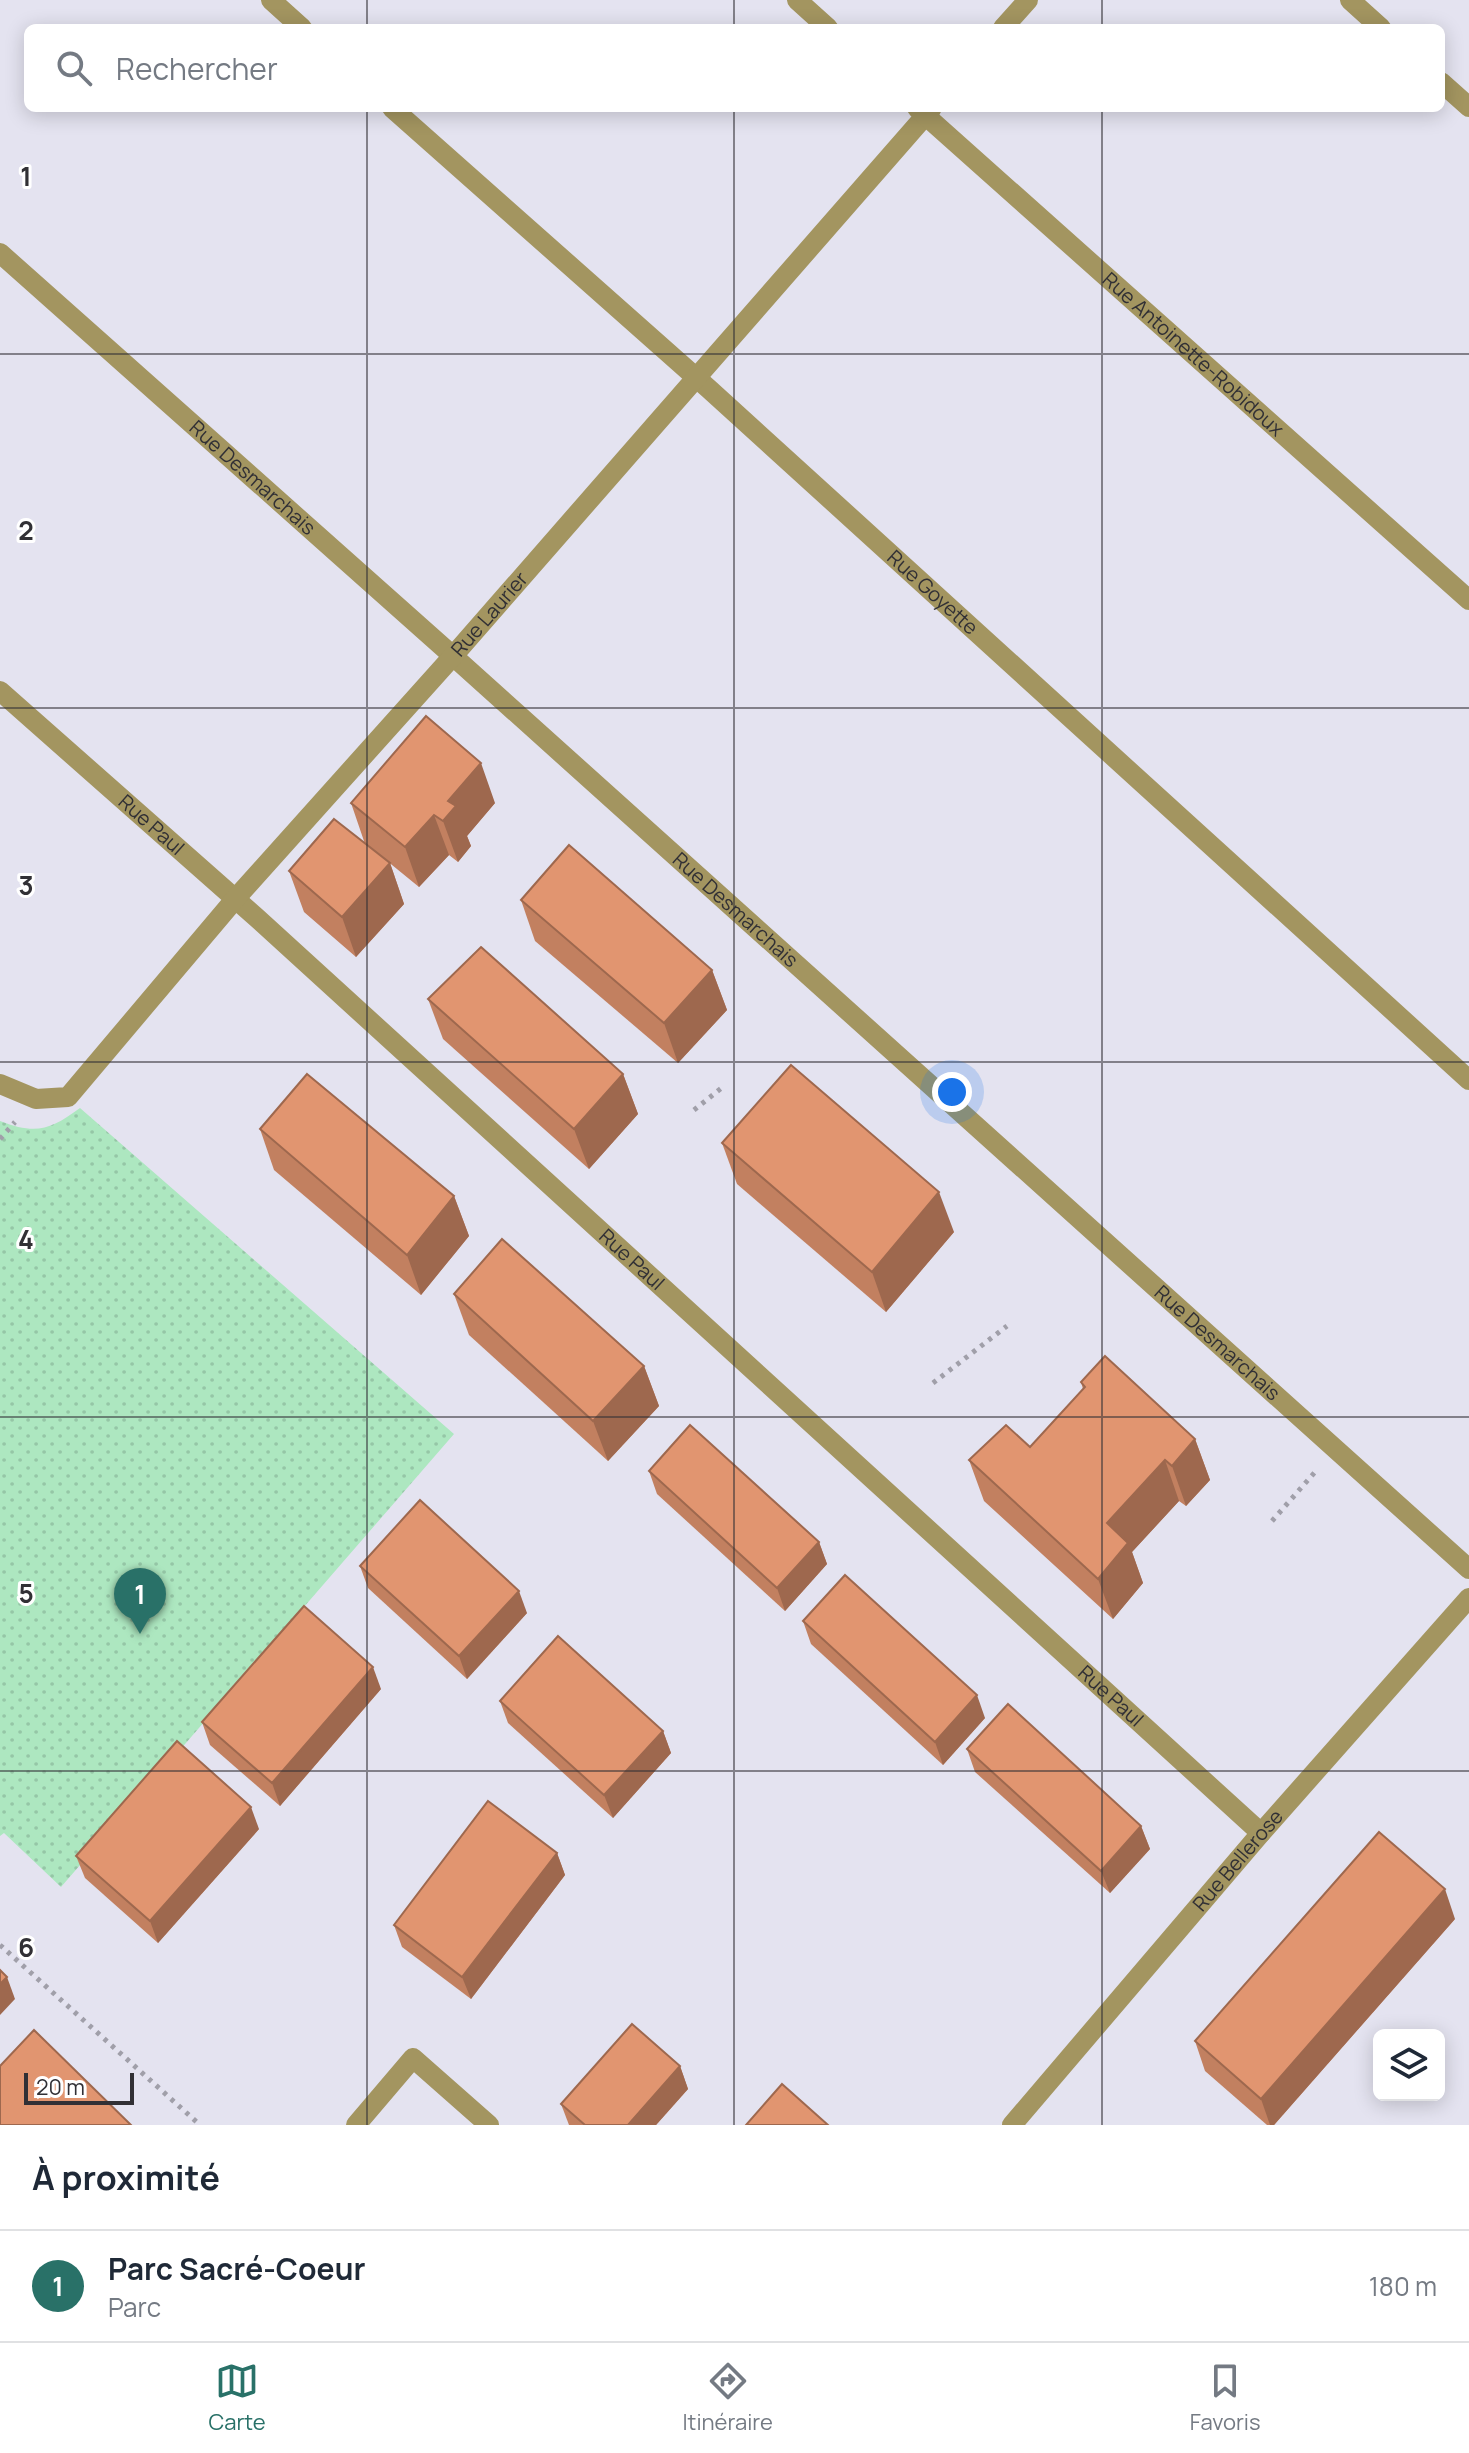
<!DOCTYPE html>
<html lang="fr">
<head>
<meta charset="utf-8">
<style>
  body { margin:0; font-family:Manrope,sans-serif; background:#f2f2f3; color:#1f2937 }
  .controls { position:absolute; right:24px; bottom:24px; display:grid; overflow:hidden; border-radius:12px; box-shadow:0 4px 20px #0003 }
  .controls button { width:72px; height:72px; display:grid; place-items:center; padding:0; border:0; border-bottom:2px solid #e0e1e3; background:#fff; color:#1f2937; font:40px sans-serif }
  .scale { position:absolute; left:24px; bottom:20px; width:110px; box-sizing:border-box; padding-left:8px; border:4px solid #313035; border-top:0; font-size:22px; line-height:28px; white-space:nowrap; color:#313035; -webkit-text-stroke:6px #fff; paint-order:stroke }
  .you { position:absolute; left:952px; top:1092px; width:28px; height:28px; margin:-20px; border:6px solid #fff; border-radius:50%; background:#1a73e8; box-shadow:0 0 0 12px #1a73e833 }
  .badge { display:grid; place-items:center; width:52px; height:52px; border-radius:50%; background:#297168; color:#fff; font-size:26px; font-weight:700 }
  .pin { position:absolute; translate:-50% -66px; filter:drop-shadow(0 2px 4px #0008) }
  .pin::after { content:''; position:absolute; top:42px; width:28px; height:24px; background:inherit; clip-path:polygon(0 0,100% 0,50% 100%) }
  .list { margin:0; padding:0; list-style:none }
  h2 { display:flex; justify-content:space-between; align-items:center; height:104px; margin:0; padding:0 32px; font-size:34px }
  h2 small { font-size:26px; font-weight:400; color:#747a83 }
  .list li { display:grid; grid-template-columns:52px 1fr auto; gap:24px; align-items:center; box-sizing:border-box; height:112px; padding:0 32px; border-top:2px solid #e0e1e3 }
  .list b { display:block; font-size:30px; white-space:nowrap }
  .list p { margin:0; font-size:26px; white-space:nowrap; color:#747a83 }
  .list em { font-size:26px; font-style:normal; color:#747a83 }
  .icon { flex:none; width:44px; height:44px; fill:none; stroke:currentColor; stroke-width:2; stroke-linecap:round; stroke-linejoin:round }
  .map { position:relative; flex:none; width:1469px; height:2125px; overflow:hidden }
  .search { position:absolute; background:#fff; box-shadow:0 4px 20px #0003; left:24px; right:24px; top:24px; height:88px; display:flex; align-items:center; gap:20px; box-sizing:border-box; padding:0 28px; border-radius:12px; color:#747a83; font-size:30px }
  .sheet { height:216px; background:#fff }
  nav { display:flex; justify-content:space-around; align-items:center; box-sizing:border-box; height:112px; border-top:2px solid #e0e1e3; background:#fff; font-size:22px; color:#747a83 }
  nav a { display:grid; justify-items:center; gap:4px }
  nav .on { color:#297168 }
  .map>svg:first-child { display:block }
  .park { fill:url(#park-dots) }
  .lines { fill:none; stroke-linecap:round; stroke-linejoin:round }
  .path { stroke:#a09fa9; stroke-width:5; stroke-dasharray:4 6; stroke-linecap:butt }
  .minor { stroke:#a39560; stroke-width:20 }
  .tertiary { stroke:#a39560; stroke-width:20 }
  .wall { fill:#c28060 }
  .shaded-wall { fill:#9e684e }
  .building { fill:#e19570; stroke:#9e684e; stroke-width:2 }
  .grid { fill:none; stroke:#313035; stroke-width:2; stroke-opacity:0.55 }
  .labels { text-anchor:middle; stroke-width:6; stroke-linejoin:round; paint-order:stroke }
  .street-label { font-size:20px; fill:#313035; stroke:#fff }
  .grid-label { font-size:26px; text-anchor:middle; font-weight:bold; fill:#313035; stroke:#fff; stroke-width:6; stroke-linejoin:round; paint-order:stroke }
</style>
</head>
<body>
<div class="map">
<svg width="1469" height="2125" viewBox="0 0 1469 2125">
  <defs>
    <pattern id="park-dots" width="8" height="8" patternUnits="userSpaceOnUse" patternTransform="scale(2)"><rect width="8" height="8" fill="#ade7c0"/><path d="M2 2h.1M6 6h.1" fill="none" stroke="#95c6a6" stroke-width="1.8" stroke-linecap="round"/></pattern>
  </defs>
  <rect width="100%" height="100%" fill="#e4e3f0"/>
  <path class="park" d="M80 1108 454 1434 61 1887 4 1833 0 1836V1121C36 1135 50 1130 80 1108Z"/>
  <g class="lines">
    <g class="path">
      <path d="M694 1110 724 1086"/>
      <path d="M0 1139 15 1122"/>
      <path d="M933 1383 1007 1326"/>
      <path d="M1272 1521 1316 1471"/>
      <path d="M0 1945 200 2125"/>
    </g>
    <g class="minor">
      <path d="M271 0 302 28"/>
      <path d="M1350 0 1381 28"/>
      <path d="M1003 28 1028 0"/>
      <path d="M1441 82 1469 107"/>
      <path id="s1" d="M392 108 709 389 1469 1080"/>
      <path id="s2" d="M0 253 453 656 1469 1569"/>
      <path id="s3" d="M0 691 257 918 1261 1833"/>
      <path id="s4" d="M0 1084 36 1099 68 1097 236 898 453 656 932 108"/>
      <path d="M356 2125 413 2058 489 2125"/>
      <path id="s5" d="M1012 2125 1261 1833 1469 1598"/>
    </g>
    <g class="tertiary">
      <path d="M797 0 828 28"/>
      <path id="s6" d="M917 108 1469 600"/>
    </g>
  </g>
  <g class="wall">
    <path d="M351 803H495L467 836 471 846 458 862 449 855 419 887 370 847 390 863 404 904 356 957 304 912 289 871 365 844Z"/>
    <path d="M521 900 712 970 727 1010 678 1063 535 941Z"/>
    <path d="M428 999 623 1074 638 1114 589 1169 443 1039Z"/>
    <path d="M260 1129 454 1196 469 1236 421 1295 274 1170Z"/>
    <path d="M722 1143 954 1232 886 1312 737 1184Z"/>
    <path d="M454 1294 644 1366 659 1406 608 1461 469 1335Z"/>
    <path d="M1081 1382 1195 1439 1210 1480 1186 1506 1179 1501 1132 1552 1143 1583 1113 1619 984 1501 969 1460 1030 1447 1083 1389Z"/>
    <path d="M649 1471 819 1542 827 1564 785 1611 657 1494Z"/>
    <path d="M360 1566 527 1613 467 1679 368 1588Z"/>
    <path d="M803 1621 985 1718 943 1765 811 1644Z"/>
    <path d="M381 1689 280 1806 210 1745 202 1722Z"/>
    <path d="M500 1701 663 1731 671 1753 613 1818 508 1723Z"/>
    <path d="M967 1749 1141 1826 1150 1849 1110 1893 975 1772Z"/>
    <path d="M259 1829 158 1943 85 1878 76 1856Z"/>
    <path d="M557 1853 565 1875 471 1999 402 1947 394 1925Z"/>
    <path d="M1455 1919 1274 2125H1267L1205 2071 1195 2041Z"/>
    <path d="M680 2066 688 2089 656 2125H569L561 2104Z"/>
  </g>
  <g class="shaded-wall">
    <path d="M481 763 495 803 467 836 471 846 458 862 443 821 448 801Z"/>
    <path d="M434 815 449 855 419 887 405 847Z"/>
    <path d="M390 863 404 904 356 957 342 917Z"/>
    <path d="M712 970 727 1010 678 1063 664 1023Z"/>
    <path d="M623 1074 638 1114 589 1169 574 1129Z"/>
    <path d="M939 1192 954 1232 886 1312 872 1272Z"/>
    <path d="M454 1196 469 1236 421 1295 407 1255Z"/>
    <path d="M644 1366 659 1406 608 1461 593 1421Z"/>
    <path d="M1195 1439 1210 1480 1186 1506 1172 1466Z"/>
    <path d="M1165 1460 1179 1501 1132 1552 1143 1583 1113 1619 1098 1579 1107 1523Z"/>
    <path d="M819 1542 827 1564 785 1611 777 1588Z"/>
    <path d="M519 1591 527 1613 467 1679 459 1656Z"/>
    <path d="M373 1667 381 1689 280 1806 272 1783Z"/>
    <path d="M977 1695 985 1718 943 1765 935 1742Z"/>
    <path d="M663 1731 671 1753 613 1818 604 1795Z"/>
    <path d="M251 1807 259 1829 158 1943 150 1921Z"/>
    <path d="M1141 1826 1150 1849 1110 1893 1101 1871Z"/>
    <path d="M557 1853 565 1875 471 1999 462 1977Z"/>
    <path d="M1445 1889 1455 1919 1274 2125H1270L1261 2099Z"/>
    <path d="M7 1977 15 1999 0 2015V1984Z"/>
    <path d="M680 2066 688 2089 656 2125H628Z"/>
  </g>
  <g class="building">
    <path d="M426 716 481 763 448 801 456 806 443 821 434 815 405 847 351 803Z"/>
    <path d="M334 819 390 863 342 917 289 871Z"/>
    <path d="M569 845 712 970 664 1023 521 900Z"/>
    <path d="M481 947 623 1074 574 1129 428 999Z"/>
    <path d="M791 1065 939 1192 872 1272 722 1143Z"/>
    <path d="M307 1074 454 1196 407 1255 260 1129Z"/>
    <path d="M502 1239 644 1366 593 1421 454 1294Z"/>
    <path d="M1105 1356 1195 1439 1172 1466 1165 1460 1107 1523 1128 1543 1098 1579 969 1460 1006 1425 1030 1447 1085 1387 1081 1382Z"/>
    <path d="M690 1425 819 1542 777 1588 649 1471Z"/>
    <path d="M420 1500 519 1591 459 1656 360 1566Z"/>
    <path d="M845 1575 977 1695 935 1742 803 1621Z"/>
    <path d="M304 1606 373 1667 272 1783 202 1722Z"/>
    <path d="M558 1636 663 1731 604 1795 500 1701Z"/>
    <path d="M1008 1704 1141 1826 1101 1871 967 1749Z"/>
    <path d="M177 1741 251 1807 150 1921 76 1856Z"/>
    <path d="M488 1801 557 1853 462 1977 394 1925Z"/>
    <path d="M1379 1832 1445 1889 1261 2099 1195 2041Z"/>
    <path d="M0 1970 7 1977 0 1984Z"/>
    <path d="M632 2024 680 2066 628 2125H585L561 2104Z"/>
    <path d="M34 2030 131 2125H0V2066Z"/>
    <path d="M782 2084 828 2125H746Z"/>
  </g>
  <path class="grid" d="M367 0V28M734 0V28M1102 0V28M367 108V2125M734 108V2125M1102 108V2125M0 354H1469M0 708H1469M0 1062H1469M0 1417H1469M0 1771H1469"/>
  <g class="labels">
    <g class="street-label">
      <text dy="7" stroke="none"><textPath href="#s6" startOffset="370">Rue Antoinette-Robidoux</textPath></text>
      <text dy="7" stroke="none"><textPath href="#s2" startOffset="338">Rue Desmarchais</textPath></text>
      <text dy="7" stroke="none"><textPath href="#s1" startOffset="726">Rue Goyette</textPath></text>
      <text dy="7" stroke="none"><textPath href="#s4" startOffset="712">Rue Laurier</textPath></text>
      <text dy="7" stroke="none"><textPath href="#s3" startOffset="202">Rue Paul</textPath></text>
      <text dy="7" stroke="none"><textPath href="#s2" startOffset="986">Rue Desmarchais</textPath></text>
      <text dy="7" stroke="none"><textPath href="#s3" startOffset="850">Rue Paul</textPath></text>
      <text dy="7" stroke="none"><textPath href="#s2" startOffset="1634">Rue Desmarchais</textPath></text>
      <text dy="7" stroke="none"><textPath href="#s3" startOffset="1498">Rue Paul</textPath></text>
      <text dy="7" stroke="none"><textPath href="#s5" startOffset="348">Rue Bellerose</textPath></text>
    </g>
  </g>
  <g class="grid-label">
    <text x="26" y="186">1</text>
    <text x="26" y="540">2</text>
    <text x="26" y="895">3</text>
    <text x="26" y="1249">4</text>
    <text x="26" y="1603">5</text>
    <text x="26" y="1957">6</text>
  </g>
</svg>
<div class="controls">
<button><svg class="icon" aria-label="layers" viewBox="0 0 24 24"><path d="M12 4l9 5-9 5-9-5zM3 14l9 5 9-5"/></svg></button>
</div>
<div class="scale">20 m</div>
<div class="you"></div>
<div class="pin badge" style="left:140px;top:1634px">1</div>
<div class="search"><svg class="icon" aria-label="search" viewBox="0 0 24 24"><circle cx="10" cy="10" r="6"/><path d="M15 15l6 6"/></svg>Rechercher</div>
</div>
<section class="sheet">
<h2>À proximité<small></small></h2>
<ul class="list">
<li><span class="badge">1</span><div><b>Parc Sacré-Coeur</b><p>Parc</p></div><em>180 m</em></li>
</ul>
</section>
<nav>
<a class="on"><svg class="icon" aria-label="map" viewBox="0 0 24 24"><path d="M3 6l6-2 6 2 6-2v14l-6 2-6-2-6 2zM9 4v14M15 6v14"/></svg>Carte</a>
<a><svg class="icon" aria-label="directions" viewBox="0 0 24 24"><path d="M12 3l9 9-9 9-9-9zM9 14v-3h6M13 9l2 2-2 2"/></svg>Itinéraire</a>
<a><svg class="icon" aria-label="saved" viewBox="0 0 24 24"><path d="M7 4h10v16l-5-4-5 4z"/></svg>Favoris</a>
</nav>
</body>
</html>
